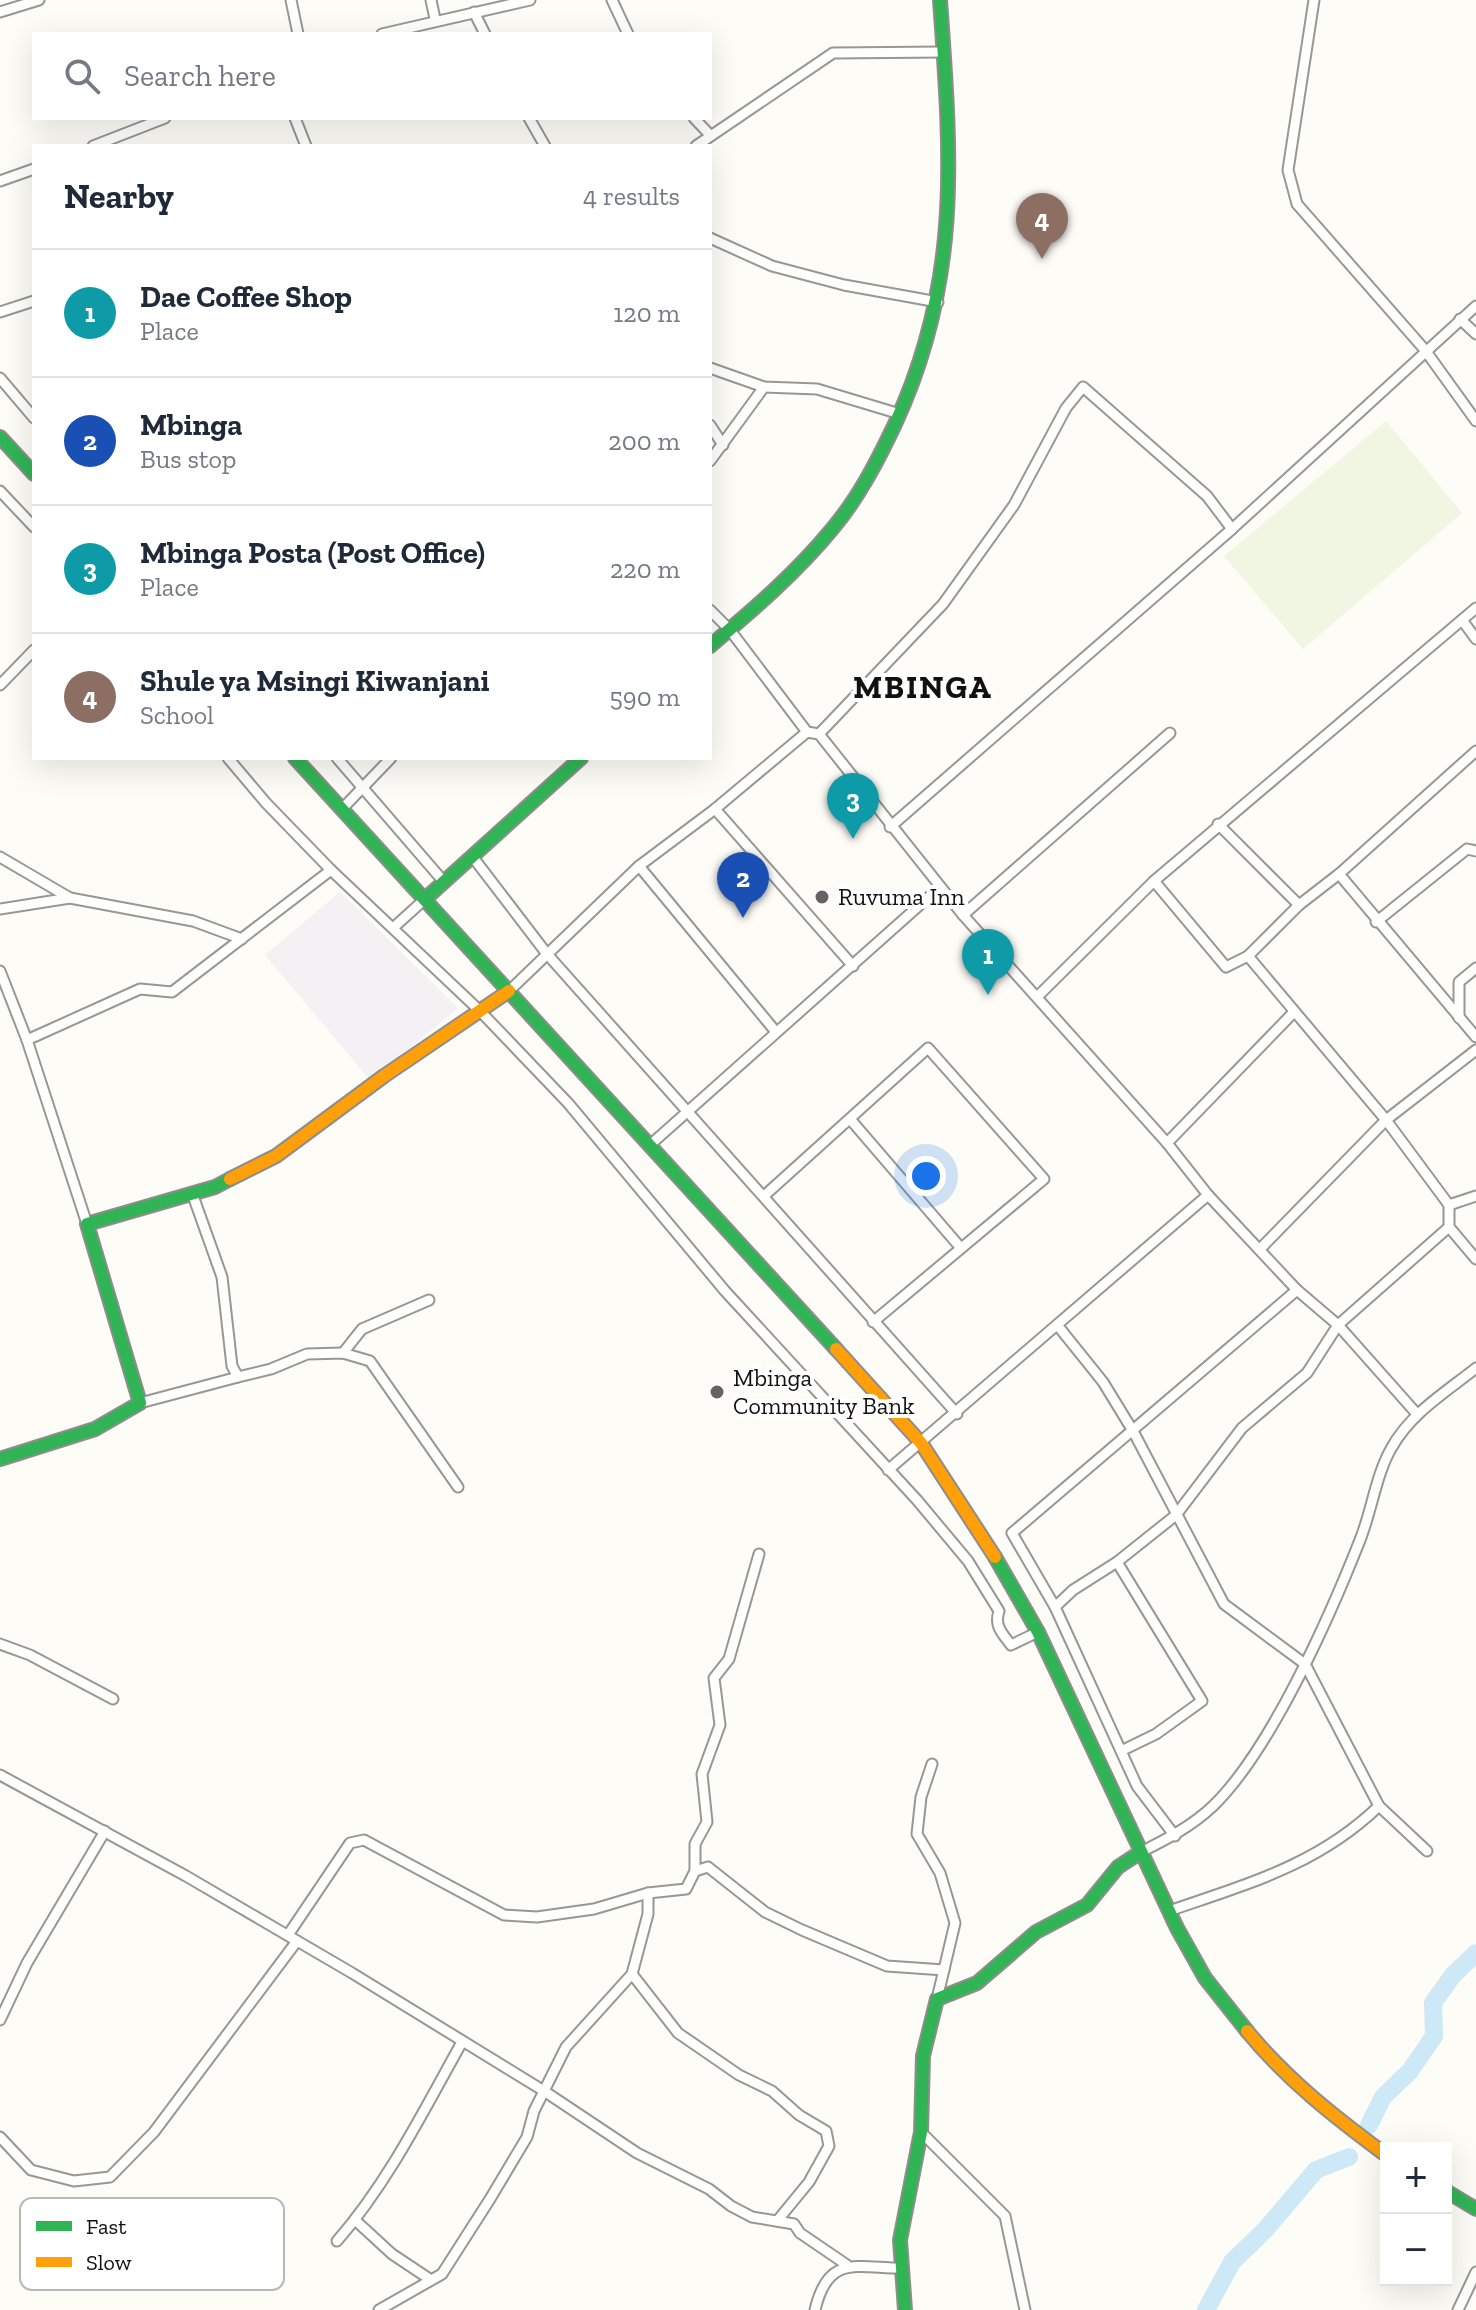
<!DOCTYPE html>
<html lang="en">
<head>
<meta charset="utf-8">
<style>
  body { margin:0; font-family:"Zilla Slab",serif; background:#f2f2f3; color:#1f2937 }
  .controls { position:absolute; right:24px; bottom:24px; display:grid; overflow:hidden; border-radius:0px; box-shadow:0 8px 32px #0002 }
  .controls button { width:72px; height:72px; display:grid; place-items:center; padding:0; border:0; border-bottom:2px solid #e0e1e3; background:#fff; color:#1f2937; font:40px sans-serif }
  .you { position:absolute; left:926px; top:1176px; width:28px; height:28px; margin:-20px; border:6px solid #fff; border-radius:50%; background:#1a73e8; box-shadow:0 0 0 12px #1a73e833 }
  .badge { display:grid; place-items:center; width:52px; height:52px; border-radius:50%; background:#1a73e8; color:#fff; font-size:26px; font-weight:700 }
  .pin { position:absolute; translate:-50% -66px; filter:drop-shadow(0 2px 4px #0008) }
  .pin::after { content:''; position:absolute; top:42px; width:28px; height:24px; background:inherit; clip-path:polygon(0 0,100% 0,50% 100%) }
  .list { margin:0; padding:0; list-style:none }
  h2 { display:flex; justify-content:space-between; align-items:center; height:104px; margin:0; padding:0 32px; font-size:34px }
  h2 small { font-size:26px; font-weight:400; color:#747a83 }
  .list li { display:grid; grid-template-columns:52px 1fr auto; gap:24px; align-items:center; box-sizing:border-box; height:128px; padding:0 32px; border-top:2px solid #e0e1e3 }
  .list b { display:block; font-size:30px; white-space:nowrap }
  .list p { margin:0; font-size:26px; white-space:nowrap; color:#747a83 }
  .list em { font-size:26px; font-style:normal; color:#747a83 }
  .icon { flex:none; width:44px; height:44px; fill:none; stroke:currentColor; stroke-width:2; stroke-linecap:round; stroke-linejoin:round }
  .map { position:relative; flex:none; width:1476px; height:2310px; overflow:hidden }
  .search { position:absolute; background:#fff; box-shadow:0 8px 32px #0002; left:32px; top:32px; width:680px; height:88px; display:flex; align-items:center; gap:20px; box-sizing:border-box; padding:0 28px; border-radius:0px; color:#747a83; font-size:30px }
  .panel { position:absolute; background:#fff; box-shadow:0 8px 32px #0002; left:32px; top:144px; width:680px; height:616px; border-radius:0px }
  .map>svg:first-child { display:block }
  .industrial { fill:#f5f0f3 }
  .pitch { fill:#f0f6e1 }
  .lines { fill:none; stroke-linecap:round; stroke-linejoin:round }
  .river { stroke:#cde8f7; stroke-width:18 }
  .street-casing { stroke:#979795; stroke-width:13 }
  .fast-casing { stroke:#8e8d8b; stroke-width:16 }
  .slow-casing { stroke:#8e8d8b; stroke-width:16 }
  .street { stroke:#fffffe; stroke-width:9 }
  .fast { stroke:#30b455; stroke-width:12 }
  .slow { stroke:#ff9f0a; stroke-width:12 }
  .poi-dot { fill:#646362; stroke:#fff; stroke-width:3 }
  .labels { text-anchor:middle; stroke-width:8; stroke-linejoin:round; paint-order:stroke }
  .poi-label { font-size:24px; fill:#111; stroke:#fff; text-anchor:start }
  .district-label { font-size:32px; font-weight:bold; letter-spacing:2px; fill:#111; stroke:#fff }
  .key { fill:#fff; stroke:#b8b8b8; stroke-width:2 }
  .key-label { font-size:22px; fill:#111 }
</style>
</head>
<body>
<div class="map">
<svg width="1476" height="2310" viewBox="0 0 1476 2310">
  <rect width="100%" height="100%" fill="#fdfcf7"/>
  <path class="industrial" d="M340 892 458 1008 371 1081 265 955Z"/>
  <path class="pitch" d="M1386 421 1462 513 1303 649 1224 556Z"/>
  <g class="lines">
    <g class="river">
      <path d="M1369 2125 1383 2097 1410 2071 1434 2036 1433 2003 1453 1975 1476 1953"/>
      <path d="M1206 2310 1232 2262 1266 2229 1316 2170 1349 2157"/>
    </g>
    <g class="street-casing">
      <g id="street">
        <path d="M291 0 298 34"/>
        <path d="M431 0 435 19"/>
        <path d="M612 0 628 34"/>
        <path d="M1314 0 1288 170 1297 204 1425 350 1476 421"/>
        <path d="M0 12 39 0"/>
        <path d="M474 12 485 34"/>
        <path d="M382 34 530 0"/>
        <path d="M295 118 306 146"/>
        <path d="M529 118 545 146"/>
        <path d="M694 118 710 135"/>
        <path d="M93 146 165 118"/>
        <path d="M696 146 833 53 944 52"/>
        <path d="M0 181 34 169"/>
        <path d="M710 238 772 266 844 285 938 302"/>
        <path d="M0 312 34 301"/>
        <path d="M1460 319 1476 334"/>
        <path d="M710 368 764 387 817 389 900 414"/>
        <path d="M0 378 34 418"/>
        <path d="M710 425 723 445"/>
        <path d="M710 461 764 387"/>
        <path d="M0 491 34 527"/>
        <path d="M710 610 730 630 807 732 819 734 963 915 1167 1143 1208 1195 1297 1290 1338 1325 1417 1414"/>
        <path d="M1462 620 1476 639"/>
        <path d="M0 685 34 650"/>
        <path d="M819 734 943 604 1014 505 1066 408 1083 387 1207 496 1232 529"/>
        <path d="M228 758 266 803 331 870 480 1011 568 1103 725 1291 917 1500 968 1561 999 1611C994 1626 1002 1633 1011 1645L1038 1632"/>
        <path d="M337 758 444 882"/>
        <path d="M342 809 391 758"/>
        <path d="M715 809 853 966"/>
        <path d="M1218 824 1299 905"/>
        <path d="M890 827 1232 529 1476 306"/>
        <path d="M472 856 547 954 957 1414"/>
        <path d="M0 857 70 898 193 921 242 939"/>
        <path d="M639 866 776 1032"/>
        <path d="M1339 874 1476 1037"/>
        <path d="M1154 881 1226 967 1248 956 1386 1120 1449 1205V1227L1476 1259"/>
        <path d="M0 909 70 898"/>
        <path d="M963 915 1170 733"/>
        <path d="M1376 922 1467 849 1476 851"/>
        <path d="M393 928 425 899"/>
        <path d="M1248 956 1299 905 1339 874 1476 751"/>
        <path d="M0 971 27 1040 87 1224"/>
        <path d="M509 991 639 866 715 809 807 732"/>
        <path d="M1037 997 1154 881 1476 608"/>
        <path d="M1459 1018V982L1476 968"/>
        <path d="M27 1040 140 989 172 992 331 870"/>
        <path d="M850 1119 960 1247"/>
        <path d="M1167 1143 1294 1012"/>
        <path d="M650 1145 940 887"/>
        <path d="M192 1193 222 1277 232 1366 238 1377 271 1369 307 1354 343 1353 370 1361 458 1487"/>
        <path d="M764 1196 928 1048 1044 1179 873 1322"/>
        <path d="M1449 1205 1476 1196"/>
        <path d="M1260 1249 1386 1120 1476 1050"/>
        <path d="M1058 1326 1103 1382 1133 1431 1224 1604 1305 1664 1379 1806 1427 1851"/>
        <path d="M343 1353 362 1329 429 1300"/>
        <path d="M140 1403 238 1377"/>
        <path d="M888 1470 1208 1195"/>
        <path d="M1117 1562 1202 1701 1156 1734 1121 1751"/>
        <path d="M1055 1607 1073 1590 1117 1562 1176 1515 1242 1428 1307 1373 1338 1325 1449 1227"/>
        <path d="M0 1644 30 1655 113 1699"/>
        <path d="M932 1764 921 1797 917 1834 940 1873 955 1923 937 1999"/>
        <path d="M0 1775 186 1876 352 1973 544 2091 637 2153 709 2189 731 2206 752 2217 794 2224 800 2233 847 2265"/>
        <path d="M1175 1836 1137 1786 1055 1607 1012 1533 1297 1290"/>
        <path d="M1141 1852C1167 1839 1192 1826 1213 1806 1271 1750 1330 1616 1360 1540 1372 1510 1376 1474 1392 1447 1411 1413 1446 1392 1476 1368"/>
        <path d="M695 1871 708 1867 765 1912 802 1930 887 1966 944 1970"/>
        <path d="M1169 1911C1247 1884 1318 1865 1379 1806"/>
        <path d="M288 1935 350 1843 364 1840 504 1915 537 1917 594 1909 648 1893 686 1889 695 1871V1844L707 1822 702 1774 720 1725 714 1678 729 1659 759 1554"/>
        <path d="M632 1974 678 2033 739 2075 772 2091 799 2115 826 2131 829 2146 809 2182 777 2221"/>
        <path d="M0 2020 27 1963 105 1831"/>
        <path d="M921 2132 1005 2216 1025 2310"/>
        <path d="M0 2137 31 2170 74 2181 110 2177 154 2132 297 1941"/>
        <path d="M355 2220 392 2254 431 2280"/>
        <path d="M337 2241C388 2183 424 2110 462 2042"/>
        <path d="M379 2310 442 2274 490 2199 527 2137 534 2111 566 2047 632 1974 648 1914V1893"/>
        <path d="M815 2310C828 2254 856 2268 902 2268"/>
        <path d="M1458 2310 1476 2272"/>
      </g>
    </g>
    <g class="fast-casing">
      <g id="fast">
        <path d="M0 437 34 474"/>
        <path d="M710 646C753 610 797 572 833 528 859 497 878 460 895 424 962 280 951 154 940 0"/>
        <path d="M295 758 836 1349"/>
        <path d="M425 899 581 758"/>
        <path d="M0 1459 95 1429 140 1403 87 1224 215 1187 230 1179"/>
        <path d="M995 1557 1038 1632 1177 1928 1205 1978 1247 2031"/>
        <path d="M1446 2191 1476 2209"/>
        <path d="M905 2310 900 2240 921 2132 923 2056 937 1999 977 1983 1036 1932 1087 1905 1118 1867 1141 1852"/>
      </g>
    </g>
    <g class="slow-casing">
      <g id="slow">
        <path d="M230 1179 276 1156 384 1076 509 991"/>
        <path d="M836 1349 921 1443 995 1557"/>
        <path d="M1247 2031C1287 2080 1336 2118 1386 2155"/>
      </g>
    </g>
    <use href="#street" class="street"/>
    <use href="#fast" class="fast"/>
    <use href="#slow" class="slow"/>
  </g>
  <g class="poi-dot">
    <circle cx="822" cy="897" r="8"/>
    <circle cx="717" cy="1392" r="8"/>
  </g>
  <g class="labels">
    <g class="poi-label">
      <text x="838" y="905">Ruvuma Inn</text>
      <text x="733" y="1386">Mbinga<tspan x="733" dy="28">Community Bank</tspan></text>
    </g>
    <g class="district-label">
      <text x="923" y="698">MBINGA</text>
    </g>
  </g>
  <rect x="20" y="2198" width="264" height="92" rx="12" class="key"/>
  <rect x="36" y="2221" width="36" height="10" fill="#30b455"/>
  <rect x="36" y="2257" width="36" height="10" fill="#ff9f0a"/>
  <g class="key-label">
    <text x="86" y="2234">Fast</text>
    <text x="86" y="2270">Slow</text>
  </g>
</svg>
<div class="controls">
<button>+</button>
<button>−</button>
</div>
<div class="you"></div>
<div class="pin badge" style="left:988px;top:995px;background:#0f9aa8">1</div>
<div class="pin badge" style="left:743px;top:918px;background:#1a4fb4">2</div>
<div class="pin badge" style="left:853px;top:839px;background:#0f9aa8">3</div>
<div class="pin badge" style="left:1042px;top:259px;background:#8d6e63">4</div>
<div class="search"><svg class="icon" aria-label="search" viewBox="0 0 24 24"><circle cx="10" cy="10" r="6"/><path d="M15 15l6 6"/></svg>Search here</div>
<section class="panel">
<h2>Nearby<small>4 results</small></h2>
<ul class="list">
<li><span class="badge" style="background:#0f9aa8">1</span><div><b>Dae Coffee Shop</b><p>Place</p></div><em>120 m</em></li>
<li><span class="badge" style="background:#1a4fb4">2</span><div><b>Mbinga</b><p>Bus stop</p></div><em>200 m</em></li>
<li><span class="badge" style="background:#0f9aa8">3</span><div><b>Mbinga Posta (Post Office)</b><p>Place</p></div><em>220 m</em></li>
<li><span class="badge" style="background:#8d6e63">4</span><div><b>Shule ya Msingi Kiwanjani</b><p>School</p></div><em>590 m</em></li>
</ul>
</section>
</div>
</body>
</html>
